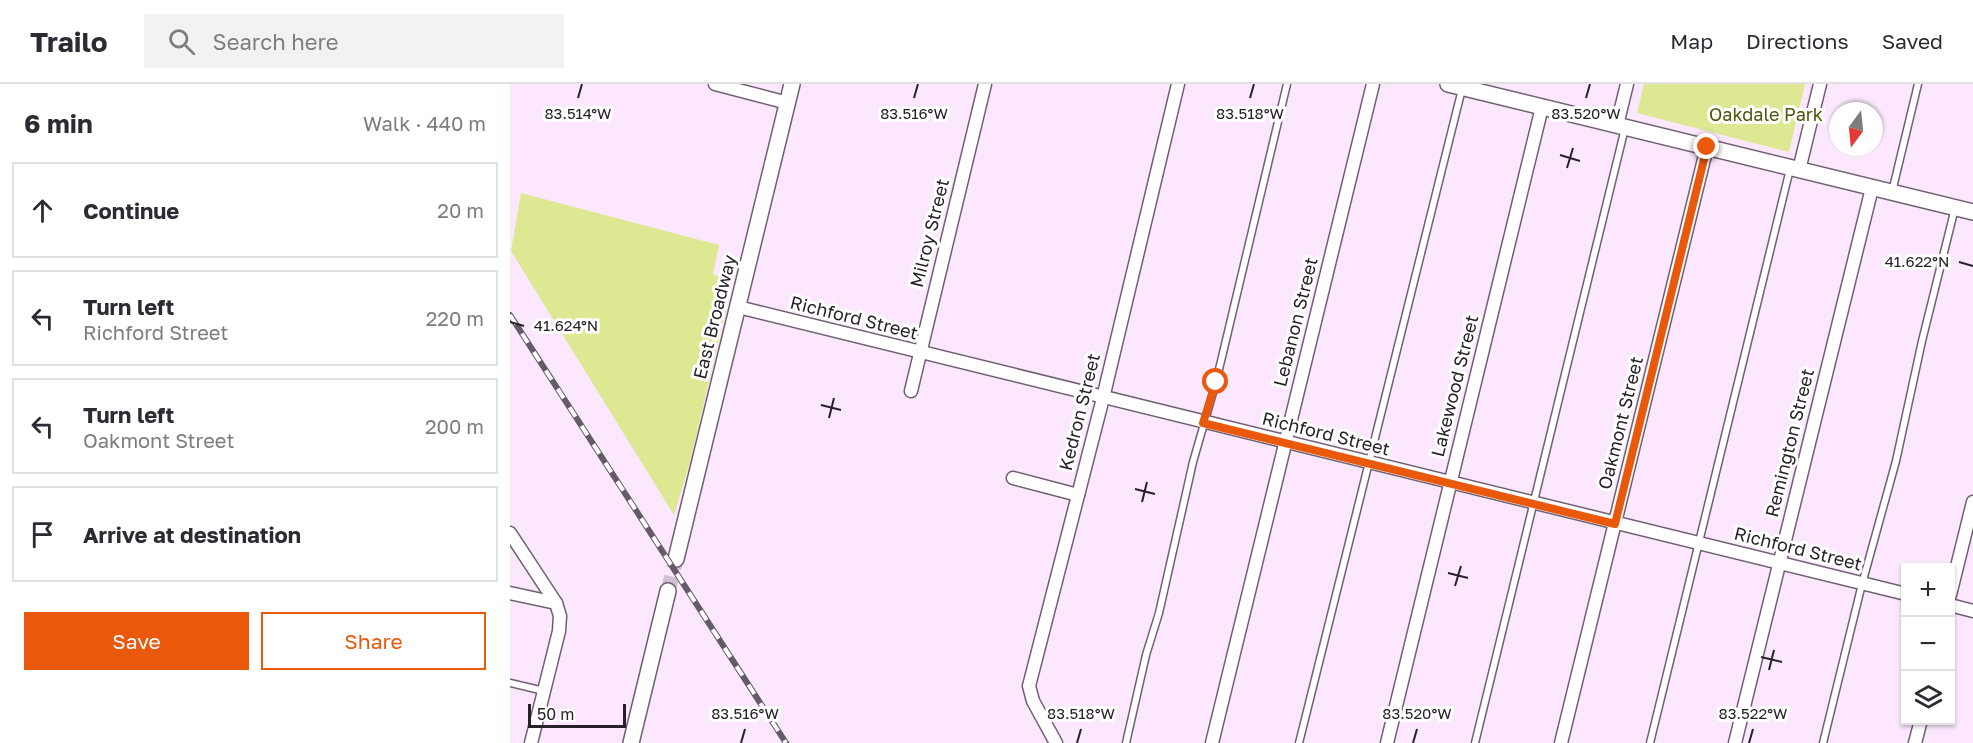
<!DOCTYPE html>
<html lang="en">
<head>
<meta charset="utf-8">
<style>
  body { margin:0; font-family:"Golos Text",sans-serif; background:#f2f2f3; color:#2b2b33 }
  .controls { position:absolute; right:18px; bottom:18px; display:grid; overflow:hidden; border-radius:0px; box-shadow:0 2px 4px #0004 }
  .controls button { width:54px; height:54px; display:grid; place-items:center; padding:0; border:0; border-bottom:2px solid #e1e1e2; background:#fff; color:#2b2b33; font:30px sans-serif }
  .compass { position:absolute; left:1319px; top:18px; width:54px; height:54px; border-radius:50%; background:#fff; box-shadow:0 2px 4px #0004; rotate:195deg }
  .scale { position:absolute; left:18px; bottom:15px; width:98px; box-sizing:border-box; padding-left:6px; border:3px solid #282029; border-top:0; font-size:16px; line-height:21px; white-space:nowrap; color:#282029; -webkit-text-stroke:4px #fff; paint-order:stroke }
  .stop { position:absolute; width:18px; height:18px; margin:-14px; border:4px solid #ea580c; border-radius:50%; background:#fff }
  .stop.end { background:#ea580c; border-color:#fff; box-shadow:0 2px 6px #0008 }
  .list { margin:0; padding:0; list-style:none }
  h2 { display:flex; justify-content:space-between; align-items:center; height:78px; margin:0; padding:0 24px; font-size:26px }
  h2 small { font-size:20px; font-weight:400; color:#7c7c81 }
  .list li { display:grid; grid-template-columns:39px 1fr auto; gap:18px; align-items:center; box-sizing:border-box; height:96px; margin:0 12px 12px; padding:0 12px; border:2px solid #e1e1e2; border-radius:0px }
  .list b { display:block; font-size:22px; white-space:nowrap }
  .list p { margin:0; font-size:20px; white-space:nowrap; color:#7c7c81 }
  .list em { font-size:20px; font-style:normal; color:#7c7c81 }
  .actions { display:flex; gap:12px; padding:18px 24px }
  .actions a { flex:1; padding:14px 0; border:2px solid #ea580c; border-radius:0px; text-align:center; font-size:21px; color:#ea580c }
  .actions .main { background:#ea580c; color:#fff }
  .icon { flex:none; width:33px; height:33px; fill:none; stroke:currentColor; stroke-width:2; stroke-linecap:round; stroke-linejoin:round }
  .map { position:relative; flex:none; width:1463px; height:659px; overflow:hidden }
  header { display:flex; align-items:center; gap:36px; box-sizing:border-box; height:84px; padding:0 30px; background:#fff; border-bottom:2px solid #e1e1e2 }
  header strong { font-size:28px }
  nav { display:flex; gap:33px; margin-inline-start:auto; font-size:21px }
  .search { width:420px; height:54px; background:#f2f2f3; display:flex; align-items:center; gap:15px; box-sizing:border-box; padding:0 21px; border-radius:0px; color:#7c7c81; font-size:22px }
  main { display:flex }
  aside { flex:1; background:#fff }
  .map>svg:first-child { display:block }
  .green { fill:#dee892 }
  .lines { fill:none; stroke-linecap:round; stroke-linejoin:round }
  .tertiary-tunnel { stroke:#d1bfd3; stroke-width:15; stroke-dasharray:15 8; stroke-linecap:butt }
  .service-casing { stroke:#705f72; stroke-width:9 }
  .minor-casing { stroke:#705f72; stroke-width:15 }
  .tertiary-casing { stroke:#705f72; stroke-width:18 }
  .service { stroke:#fff; stroke-width:6 }
  .minor { stroke:#fff; stroke-width:12 }
  .tertiary { stroke:#fff; stroke-width:15 }
  .rail-casing { stroke:#655a67; stroke-width:6 }
  .rail { stroke:#fff; stroke-width:4; stroke-dasharray:11; stroke-linecap:butt }
  .route { stroke:#ea580c; stroke-width:8 }
  .ticks { fill:none; stroke:#282029; stroke-width:2 }
  .labels { text-anchor:middle; stroke-width:6; stroke-linejoin:round; paint-order:stroke }
  .park-label { font-size:18px; fill:#50550c; stroke:#fff }
  .street-label { font-size:18px; fill:#282029; stroke:#fff }
  .ticks-label { font-size:15px; text-anchor:middle; fill:#282029; stroke:#fff; stroke-width:6; stroke-linejoin:round; paint-order:stroke }
</style>
</head>
<body>
<header>
<strong>Trailo</strong>
<div class="search"><svg class="icon" aria-label="search" viewBox="0 0 24 24"><circle cx="10" cy="10" r="6"/><path d="M15 15l6 6"/></svg>Search here</div>
<nav><a>Map</a><a>Directions</a><a>Saved</a></nav>
</header>
<main>
<aside>
<h2>6 min<small>Walk · 440 m</small></h2>
<ul class="list">
<li><svg class="icon" aria-label="ahead" viewBox="0 0 24 24"><path d="M12 20V5M6 11l6-6 6 6"/></svg><div><b>Continue</b></div><em>20 m</em></li>
<li><svg class="icon" aria-label="left" viewBox="0 0 24 24"><path d="M17 20v-9H6M10 6l-5 5 5 5"/></svg><div><b>Turn left</b><p>Richford Street</p></div><em>220 m</em></li>
<li><svg class="icon" aria-label="left" viewBox="0 0 24 24"><path d="M17 20v-9H6M10 6l-5 5 5 5"/></svg><div><b>Turn left</b><p>Oakmont Street</p></div><em>200 m</em></li>
<li><svg class="icon" aria-label="arrive" viewBox="0 0 24 24"><path d="M6 21V4h12l-3 4 3 4H6"/></svg><div><b>Arrive at destination</b></div></li>
</ul>
<div class="actions"><a class="main">Save</a><a>Share</a></div>
</aside>
<div class="map">
<svg width="1463" height="659" viewBox="0 0 1463 659">
  <rect width="100%" height="100%" fill="#fbe7fe"/>
  <g class="green">
    <path d="M1134 0H1295L1279 68 1127 29Z"/>
    <path d="M11 109 209 161 203 191 223 195 180 378 164 431 1 167Z"/>
  </g>
  <g class="lines">
    <path class="tertiary-tunnel" d="M158 507 166 475"/>
    <g class="service-casing">
      <g id="service">
        <path d="M1382 108 1408 0"/>
        <path d="M0 599 34 607"/>
        <path d="M616 659 636 571 649 529 683 378 706 298 777 0"/>
        <path d="M789 659 952 5"/>
        <path d="M965 659 1115 44"/>
        <path d="M1140 659 1280 85"/>
        <path d="M1313 659 1352 500 1386 377 1412 257 1445 124"/>
      </g>
    </g>
    <g class="minor-casing">
      <g id="minor">
        <path d="M205 0 278 19"/>
        <path d="M1107 41 1117 0"/>
        <path d="M1289 86 1310 0"/>
        <path d="M228 223 1396 510"/>
        <path d="M401 307 475 0"/>
        <path d="M503 394 568 411"/>
        <path d="M0 449 46 519 50 532 49 547 21 659"/>
        <path d="M0 509 46 519"/>
        <path d="M1440 511 1463 418"/>
        <path d="M1440 521 1463 527"/>
        <path d="M546 659 523 617 519 602 593 314 668 0"/>
        <path d="M702 659 863 0"/>
        <path d="M877 659 1032 23"/>
        <path d="M1051 659 1197 63"/>
        <path d="M1225 659 1362 104"/>
        <path d="M1405 659 1411 636"/>
      </g>
    </g>
    <g class="tertiary-casing">
      <g id="tertiary">
        <path d="M938 0 1463 128"/>
        <path d="M166 475 282 0"/>
        <path d="M121 659 158 507"/>
      </g>
    </g>
    <use href="#service" class="service"/>
    <use href="#minor" class="minor"/>
    <use href="#tertiary" class="tertiary"/>
    <g class="rail-casing">
      <path id="rail" d="M0 231 276 659"/>
    </g>
    <use href="#rail" class="rail"/>
  </g>
  <g class="lines">
    <path class="route" d="M706 298 693 339 1105 440 1197 63"/>
  </g>
  <path class="ticks" d="M68 14 72 0M404 14 408 0M740 14 744 0M1076 14 1080 0M1050 71 1070 77M1057 84 1063 64M1449 178 1463 182M0 238 14 242M311 321 331 326M319 334 324 314M625 405 645 410M632 418 637 398M938 489 958 494M945 502 951 482M1251 573 1272 578M1259 586 1264 566M231 659 235 645M567 659 571 645M903 659 907 645M1239 659 1243 645"/>
  <g class="labels">
    <g class="park-label">
      <text x="1256" y="37">Oakdale Park</text>
    </g>
    <g class="street-label">
      <text transform="translate(420 149) rotate(-76)" y="6">Milroy Street</text>
      <text transform="translate(205 233) rotate(-76)" y="6">East Broadway</text>
      <text transform="translate(344 234) rotate(14)" y="6">Richford Street</text>
      <text transform="translate(786 238) rotate(-76)" y="6">Lebanon Street</text>
      <text transform="translate(945 302) rotate(-76)" y="6">Lakewood Street</text>
      <text transform="translate(570 328) rotate(-76)" y="6">Kedron Street</text>
      <text transform="translate(1111 339) rotate(-76)" y="6">Oakmont Street</text>
      <text transform="translate(816 350) rotate(14)" y="6">Richford Street</text>
      <text transform="translate(1280 359) rotate(-76)" y="6">Remington Street</text>
      <text transform="translate(1288 465) rotate(14)" y="6">Richford Street</text>
    </g>
  </g>
  <g class="ticks-label">
    <text x="68" y="35">83.514°W</text>
    <text x="404" y="35">83.516°W</text>
    <text x="740" y="35">83.518°W</text>
    <text x="1076" y="35">83.520°W</text>
    <text x="1407" y="183">41.622°N</text>
    <text x="56" y="247">41.624°N</text>
    <text x="235" y="635">83.516°W</text>
    <text x="571" y="635">83.518°W</text>
    <text x="907" y="635">83.520°W</text>
    <text x="1243" y="635">83.522°W</text>
  </g>
</svg>
<div class="controls">
<button>+</button>
<button>−</button>
<button><svg class="icon" aria-label="layers" viewBox="0 0 24 24"><path d="M12 4l9 5-9 5-9-5zM3 14l9 5 9-5"/></svg></button>
</div>
<svg class="compass" viewBox="-18 -18 36 36"><path d="M0-13l5 13h-10z" fill="#e53935"/><path d="M0 13l5-13h-10z" fill="#7c7c81"/></svg>
<div class="scale">50 m</div>
<div class="stop" style="left:706px;top:298px"></div>
<div class="stop end" style="left:1197px;top:63px"></div>
</div>
</main>
</body>
</html>
